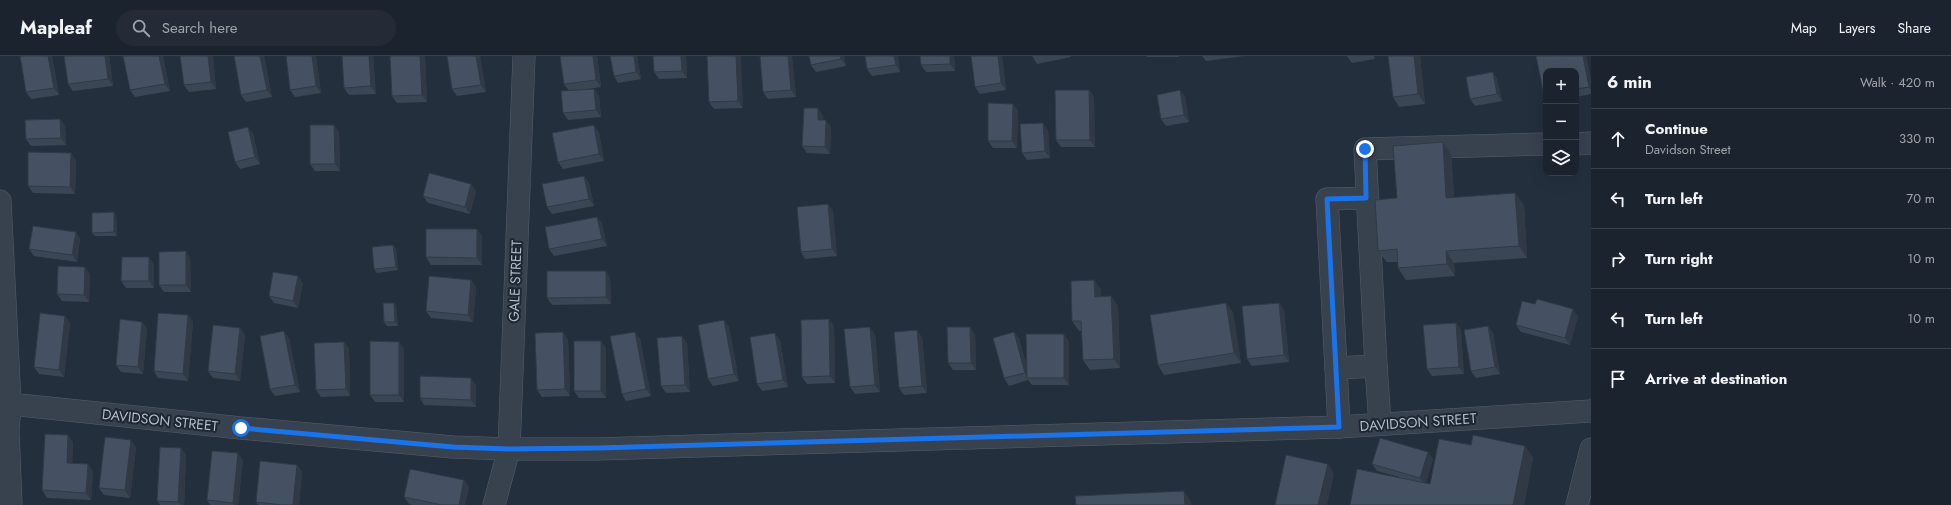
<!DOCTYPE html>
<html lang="en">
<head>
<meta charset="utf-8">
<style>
  body { margin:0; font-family:Jost,sans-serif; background:#242b36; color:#f1f3f6 }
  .controls { position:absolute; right:12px; top:12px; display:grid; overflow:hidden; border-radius:8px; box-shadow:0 4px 16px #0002 }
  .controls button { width:36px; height:36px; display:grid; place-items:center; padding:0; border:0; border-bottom:1px solid #39404a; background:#1b232e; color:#f1f3f6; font:20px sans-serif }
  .stop { position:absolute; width:12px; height:12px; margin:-9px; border:3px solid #1a73e8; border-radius:50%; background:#fff }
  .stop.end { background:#1a73e8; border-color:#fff; box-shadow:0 1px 4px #0008 }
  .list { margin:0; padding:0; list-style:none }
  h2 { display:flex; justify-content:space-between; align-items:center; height:52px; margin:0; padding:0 16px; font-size:17px }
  h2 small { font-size:13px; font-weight:400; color:#a0a4aa }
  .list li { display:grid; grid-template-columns:26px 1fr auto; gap:12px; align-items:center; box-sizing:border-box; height:60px; padding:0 16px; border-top:1px solid #39404a }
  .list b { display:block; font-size:15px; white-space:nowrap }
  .list p { margin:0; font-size:13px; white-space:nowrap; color:#a0a4aa }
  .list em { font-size:13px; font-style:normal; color:#a0a4aa }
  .icon { flex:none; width:22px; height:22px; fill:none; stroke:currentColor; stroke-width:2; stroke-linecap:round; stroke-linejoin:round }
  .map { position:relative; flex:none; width:1591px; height:449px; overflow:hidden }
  header { display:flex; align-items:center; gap:24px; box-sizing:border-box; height:56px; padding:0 20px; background:#1b232e; border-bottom:1px solid #39404a }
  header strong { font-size:19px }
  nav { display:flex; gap:22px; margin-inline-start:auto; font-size:14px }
  .search { width:280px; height:36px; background:#242b36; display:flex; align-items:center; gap:10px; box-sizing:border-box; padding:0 14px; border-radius:22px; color:#a0a4aa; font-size:15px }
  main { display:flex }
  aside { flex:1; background:#1b232e }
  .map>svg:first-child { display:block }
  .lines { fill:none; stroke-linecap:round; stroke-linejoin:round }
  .minor-casing { stroke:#565f6c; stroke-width:23 }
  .minor { stroke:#38414e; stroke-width:22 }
  .wall { fill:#3b4654 }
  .shaded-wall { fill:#303945 }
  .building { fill:#455162; stroke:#303945 }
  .route { stroke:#1a73e8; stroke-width:5 }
  .labels { text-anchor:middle; stroke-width:4; stroke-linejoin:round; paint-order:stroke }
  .street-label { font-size:14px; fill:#b4bcc9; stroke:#1d2633 }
</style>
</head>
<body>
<header>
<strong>Mapleaf</strong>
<div class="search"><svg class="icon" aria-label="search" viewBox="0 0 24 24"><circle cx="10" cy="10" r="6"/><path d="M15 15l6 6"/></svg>Search here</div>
<nav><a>Map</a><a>Layers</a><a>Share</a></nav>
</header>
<main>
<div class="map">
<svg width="1591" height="449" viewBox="0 0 1591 449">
  <rect width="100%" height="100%" fill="#242f3e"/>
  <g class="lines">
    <g class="minor-casing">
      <g id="minor">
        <path d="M1576 88 1591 87"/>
        <path d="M1366 142 1327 143 1336 312 1376 310 1365 93 1546 88"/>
        <path d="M0 145 10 348 8 375 11 449"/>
        <path d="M1376 310 1380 368"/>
        <path d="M1336 312 1339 371"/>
        <path d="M0 347 241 372 453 391 509 393H597L1339 371 1591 355"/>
        <path d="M494 449 509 393 524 0"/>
        <path d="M1577 449 1591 393"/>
      </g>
    </g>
    <use href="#minor" class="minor"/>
  </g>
  <g class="wall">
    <path d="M52 0 59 39 31 43 26 36Z"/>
    <path d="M109 0 113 30 73 35 68 28Z"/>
    <path d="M163 0 170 35 135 41 130 34Z"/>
    <path d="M213 0 216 33 189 36 184 29Z"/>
    <path d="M234 0H264L272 41 246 46 241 39Z"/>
    <path d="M316 0 321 37 295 41 290 34Z"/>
    <path d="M373 0 376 38 349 39 344 32Z"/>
    <path d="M390 0H425L427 46 397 47 392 40Z"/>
    <path d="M480 0 486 36 457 40 452 33Z"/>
    <path d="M560 0H597L601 31 582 34 594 33 599 40 601 61 568 64 563 57 569 35 564 28Z"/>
    <path d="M610 0H637L641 23 618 27 614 20Z"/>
    <path d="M686 0 687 22 659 23 654 16Z"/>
    <path d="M707 0 743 52 714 53 709 46Z"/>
    <path d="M760 0H792L796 41 768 43 763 36Z"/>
    <path d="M844 0 846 10 816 16 811 9Z"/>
    <path d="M898 0 900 16 872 20 867 13Z"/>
    <path d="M954 0 955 15 926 16 921 9Z"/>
    <path d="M1002 0 1006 34 980 38 975 31Z"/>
    <path d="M1032 0H1070L1071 1 1037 8Z"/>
    <path d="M1146 0H1179V1H1147Z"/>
    <path d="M1202 0H1244L1206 5Z"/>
    <path d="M1347 0H1374L1375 3 1352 7Z"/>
    <path d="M1420 0 1425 48 1399 51 1393 41Z"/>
    <path d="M1536 0H1586L1591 24V38L1576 41V15H1546V43L1544 40Z"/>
    <path d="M1493 16 1497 23 1502 45 1475 50 1470 43Z"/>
    <path d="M1089 34 1094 41 1095 91H1061L1056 84Z"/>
    <path d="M1180 34 1185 41 1189 66 1166 70 1161 63Z"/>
    <path d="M1013 48 1018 55 1017 92H993L988 85Z"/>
    <path d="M823 59V64L831 71 830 98 807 97 802 90Z"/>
    <path d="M60 63 65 70 66 89 31 90 26 83Z"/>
    <path d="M334 69 339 76 340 115H315L310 108Z"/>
    <path d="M248 71 253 78 260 108 240 113 235 106Z"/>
    <path d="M1048 74 1050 102 1027 104 1022 97Z"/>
    <path d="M599 76 604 105 563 113 558 106Z"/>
    <path d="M1443 86 1451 98 1454 141 1524 149 1527 202 1454 207 1455 220 1406 224 1398 212V206H1387L1378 195 1397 142Z"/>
    <path d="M76 104 75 138 33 137 28 130Z"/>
    <path d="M584 120 589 127 594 150 552 158 547 151Z"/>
    <path d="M471 128 476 135 470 158 428 147 423 140Z"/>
    <path d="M828 148 833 155 837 200 805 203 801 196Z"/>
    <path d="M114 156 116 160 117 180H95L92 177Z"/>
    <path d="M597 161 602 168 607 190 554 200 549 193Z"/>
    <path d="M76 176 80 183 77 206 34 200 29 193Z"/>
    <path d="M482 180V209H431L426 201Z"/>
    <path d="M393 189 396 193 398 214 377 217 374 213Z"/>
    <path d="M190 202 191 236H164L159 229Z"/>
    <path d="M154 208V232H126L121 225Z"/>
    <path d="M606 215 610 222 611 248 552 249 547 242Z"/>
    <path d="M90 218 89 246 62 245 57 238Z"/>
    <path d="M471 224 476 231 473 266 431 262 426 255Z"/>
    <path d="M1094 224 1101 234V240H1111L1118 250 1120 312 1090 314 1083 304 1082 275H1079L1072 265Z"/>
    <path d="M303 227 298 252 274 247 269 240Z"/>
    <path d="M394 247 396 250 398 270H387L384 266Z"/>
    <path d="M1226 247 1233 257 1241 307 1164 319 1158 309Z"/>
    <path d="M1279 247 1284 254 1289 306 1252 310 1247 303Z"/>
    <path d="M188 259 193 266 188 325 158 322 154 315Z"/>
    <path d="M65 260 70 267 64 321 39 318 34 311Z"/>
    <path d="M1578 260 1570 289 1521 276 1516 269Z"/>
    <path d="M829 263 834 270 835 327 807 328 802 321Z"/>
    <path d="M724 264 729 271 739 325 713 330 708 323Z"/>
    <path d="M142 266 147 273 143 318 121 316 116 309Z"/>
    <path d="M1456 267 1461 274 1464 318 1432 320 1427 313Z"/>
    <path d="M1488 270 1493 277 1500 318 1476 322 1471 315Z"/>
    <path d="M240 272 245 279 240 325 213 322 208 315Z"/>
    <path d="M635 276 640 283 651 340 626 345 622 338Z"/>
    <path d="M1014 276 1019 283 1027 311 1069 285V329H1032L1028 324 1009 330 1004 322Z"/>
    <path d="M875 278 880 336 855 338 850 331Z"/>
    <path d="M975 278 976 314H953L948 307Z"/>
    <path d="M922 281 927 337 904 339 899 332Z"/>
    <path d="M289 282 300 336 275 340 270 333Z"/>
    <path d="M568 283 570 340 542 341 537 334Z"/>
    <path d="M780 284 788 331 762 335 757 328Z"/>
    <path d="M601 285 606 292V342H579L574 335Z"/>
    <path d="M344 286 349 293 350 340 321 341 316 334Z"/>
    <path d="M399 286 404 293V346H375L370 339Z"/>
    <path d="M687 287 690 336 666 337 661 330Z"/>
    <path d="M476 329V351L424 349 420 342Z"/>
    <path d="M73 386 72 407 88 408 93 416 91 444 47 442 42 434Z"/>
    <path d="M1471 389 1525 390 1533 402 1524 449H1350L1399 421 1377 415 1372 408 1428 396 1433 403 1426 427 1430 428Z"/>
    <path d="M136 391 130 442 104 439 99 432Z"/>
    <path d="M181 392 186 399 184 449H160L157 445Z"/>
    <path d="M243 404 238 449H210L207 444Z"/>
    <path d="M297 409 302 416 299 449H258L256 446Z"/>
    <path d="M464 424 469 431 465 449H413L409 448 404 441Z"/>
  </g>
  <g class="shaded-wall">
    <path d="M48 0H52L59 39 54 32Z"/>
    <path d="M105 0H109L113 30 108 23Z"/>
    <path d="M159 0H163L170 35 165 28Z"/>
    <path d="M208 0H213L216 33 211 26Z"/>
    <path d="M260 0H264L272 41 267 34Z"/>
    <path d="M312 0H316L321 37 316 30Z"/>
    <path d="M369 0H373L376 38 371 30Z"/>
    <path d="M420 0H425L427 46 422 39Z"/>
    <path d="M476 0H480L486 36 481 29Z"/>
    <path d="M593 0H597L601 31 596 24Z"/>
    <path d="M634 0H637L641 23 636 16Z"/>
    <path d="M681 0H686L687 22 682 15Z"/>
    <path d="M736 0H741L743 52 738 45Z"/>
    <path d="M788 0H792L796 41 791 34Z"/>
    <path d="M840 0H844L846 10 841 3Z"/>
    <path d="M894 0H898L900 16 896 9Z"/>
    <path d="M950 0H954L955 15 950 8Z"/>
    <path d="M998 0H1002L1006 34 1001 27Z"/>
    <path d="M1414 0H1420L1425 48 1418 38Z"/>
    <path d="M1583 0H1586L1591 24V34L1589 31Z"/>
    <path d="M1493 16 1497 23 1502 45 1497 38Z"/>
    <path d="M594 33 599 40 601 61 596 54Z"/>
    <path d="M1089 34 1094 41 1095 91 1090 84Z"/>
    <path d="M1180 34 1185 41 1189 66 1184 59Z"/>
    <path d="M1013 48 1018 55 1017 92 1012 85Z"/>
    <path d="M818 52 823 59V71L818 64Z"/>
    <path d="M60 63 65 70 66 89 61 82Z"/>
    <path d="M826 64 831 71 830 98 825 91Z"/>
    <path d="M1043 67 1048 74 1050 102 1045 95Z"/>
    <path d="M334 69 339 76 340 115 335 108Z"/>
    <path d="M594 69 599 76 604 105 599 98Z"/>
    <path d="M248 71 253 78 260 108 255 101Z"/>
    <path d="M1443 86 1451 98 1455 154 1446 142Z"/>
    <path d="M71 97 76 104 75 138 70 131Z"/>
    <path d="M584 120 589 127 594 150 589 143Z"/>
    <path d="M471 128 476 135 470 158 465 151Z"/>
    <path d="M1515 137 1524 149 1527 202 1519 190Z"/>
    <path d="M828 148 833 155 837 200 832 193Z"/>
    <path d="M114 156 116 160 117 180 114 176Z"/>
    <path d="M597 161 602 168 607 190 602 183Z"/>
    <path d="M477 173 482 180V209L477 202Z"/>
    <path d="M76 176 80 183 77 206 72 199Z"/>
    <path d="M393 189 396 193 398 214 396 211Z"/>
    <path d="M186 195 190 202 191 236 186 229Z"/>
    <path d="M1446 195 1454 207 1455 220 1447 208Z"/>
    <path d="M149 201 154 208V232L149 225Z"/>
    <path d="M85 211 90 218 89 246 84 239Z"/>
    <path d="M606 215 610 222 611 248 606 241Z"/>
    <path d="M298 220 303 227 298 252 293 245Z"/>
    <path d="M471 224 476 231 473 266 468 259Z"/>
    <path d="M1094 224 1101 234V250L1095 241Z"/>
    <path d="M1111 240 1118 250 1120 312 1114 303Z"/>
    <path d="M394 247 396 250 398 270 395 266Z"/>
    <path d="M1226 247 1233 257 1241 307 1234 297Z"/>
    <path d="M1279 247 1284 254 1289 306 1284 299Z"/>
    <path d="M1573 253 1578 260 1570 289 1565 282Z"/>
    <path d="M188 259 193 266 188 325 183 318Z"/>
    <path d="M65 260 70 267 64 321 59 314Z"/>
    <path d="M829 263 834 270 835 327 830 320Z"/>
    <path d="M724 264 729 271 739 325 734 318Z"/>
    <path d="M142 266 147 273 143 318 138 311Z"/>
    <path d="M1456 267 1461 274 1464 318 1459 311Z"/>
    <path d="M1488 270 1493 277 1500 318 1495 311Z"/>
    <path d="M870 271 875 278 880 336 875 329Z"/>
    <path d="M970 271 975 278 976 314 971 307Z"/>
    <path d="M240 272 245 279 240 325 235 318Z"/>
    <path d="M917 274 922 281 927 337 922 330Z"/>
    <path d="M284 275 289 282 300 336 295 329Z"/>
    <path d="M563 276 568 283 570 340 565 333Z"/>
    <path d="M635 276 640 283 651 340 646 333Z"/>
    <path d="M1014 276 1019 283 1030 322H1029L1025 317Z"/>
    <path d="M775 277 780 284 788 331 783 324Z"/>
    <path d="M1064 278 1069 285V329L1064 322Z"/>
    <path d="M682 280 687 287 690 336 685 329Z"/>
    <path d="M601 285 606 292V342L601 335Z"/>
    <path d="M344 286 349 293 350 340 346 333Z"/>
    <path d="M399 286 404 293V346L399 339Z"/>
    <path d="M471 322 476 329V351L471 344Z"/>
    <path d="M68 379 73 386 72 414 67 407Z"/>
    <path d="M131 384 136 391 130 442 125 434Z"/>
    <path d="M1525 390 1533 402 1524 449H1513Z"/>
    <path d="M181 392 186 399 184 449H181L178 446Z"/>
    <path d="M1428 396 1433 403 1425 429 1420 422Z"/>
    <path d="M238 397 243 404 238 449H234L233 447Z"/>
    <path d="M88 408 93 416 91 444 86 437Z"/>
    <path d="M1328 408 1334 418 1327 449H1318Z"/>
    <path d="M297 409 302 416 299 449H293Z"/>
    <path d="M464 424 469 431 465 449H459Z"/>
    <path d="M1184 435 1191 445V449H1185Z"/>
  </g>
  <g class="building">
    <path d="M20 0H48L54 32 26 36Z"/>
    <path d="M64 0H105L108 23 68 28Z"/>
    <path d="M123 0H159L165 28 130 34Z"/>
    <path d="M180 0H208L211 26 184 29Z"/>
    <path d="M234 0H260L267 34 241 39Z"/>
    <path d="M286 0H312L316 30 290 34Z"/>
    <path d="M342 0H369L371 30 344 32Z"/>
    <path d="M390 0H420L422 39 392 40Z"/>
    <path d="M447 0H476L481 29 452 33Z"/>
    <path d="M560 0H593L596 24 564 28Z"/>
    <path d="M610 0H634L636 16 614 20Z"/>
    <path d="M653 0H681L682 15 654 16Z"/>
    <path d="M707 0H736L738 45 709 46Z"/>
    <path d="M760 0H788L791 34 763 36Z"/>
    <path d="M809 0H840L841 3 811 9Z"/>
    <path d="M865 0H894L896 9 867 13Z"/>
    <path d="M920 0H950V8L921 9Z"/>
    <path d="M971 0H998L1001 27 975 31Z"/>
    <path d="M1388 0H1414L1418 38 1393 41Z"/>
    <path d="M1536 0H1583L1589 31 1576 33V15H1546V39L1544 40Z"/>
    <path d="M1493 16 1497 38 1470 43 1466 21Z"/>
    <path d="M594 33 596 54 563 57 561 35Z"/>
    <path d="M1055 34H1089L1090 84H1056Z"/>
    <path d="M1180 34 1184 59 1161 63 1157 39Z"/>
    <path d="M988 47 1013 48 1012 85H988Z"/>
    <path d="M804 52H818V64H826L825 91 802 90Z"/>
    <path d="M60 63 61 82 26 83 25 64Z"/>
    <path d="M1043 67 1045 95 1022 97 1020 68Z"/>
    <path d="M310 69H334L335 108H310Z"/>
    <path d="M594 69 599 98 558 106 552 77Z"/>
    <path d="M248 71 255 101 235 106 228 76Z"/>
    <path d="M1443 86 1446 142 1515 137 1519 190 1446 195 1447 208 1398 212 1397 193 1378 195 1375 144 1397 142 1393 90Z"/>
    <path d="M28 96 71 97 70 131 28 130Z"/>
    <path d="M429 117 471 128 465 151 423 140Z"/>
    <path d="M584 120 589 143 547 151 542 128Z"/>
    <path d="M828 148 832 193 801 196 797 151Z"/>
    <path d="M114 156V176L92 177V157Z"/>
    <path d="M597 161 602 183 549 193 545 171Z"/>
    <path d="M33 170 76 176 72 199 29 193Z"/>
    <path d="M426 173H477V202L426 201Z"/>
    <path d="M393 189 396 211 374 213 372 191Z"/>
    <path d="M186 195V229H159V196Z"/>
    <path d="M122 201H149V225H121Z"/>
    <path d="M58 210 85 211 84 239 57 238Z"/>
    <path d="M547 215H606V241L547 242Z"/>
    <path d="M273 216 298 220 293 245 269 240Z"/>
    <path d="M429 220 471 224 468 259 426 255Z"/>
    <path d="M1094 224 1095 241 1111 240 1114 303 1083 304 1081 265H1072L1071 225Z"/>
    <path d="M1537 243 1573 253 1565 282 1516 269 1522 245 1535 248Z"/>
    <path d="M383 247H394L395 266H384Z"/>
    <path d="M1226 247 1234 297 1158 309 1150 259Z"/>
    <path d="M1279 247 1284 299 1247 303 1242 250Z"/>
    <path d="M40 257 65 260 59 314 34 311Z"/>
    <path d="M158 257 188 259 183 318 154 315Z"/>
    <path d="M120 263 142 266 138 311 116 309Z"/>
    <path d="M829 263 830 320 802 321 801 264Z"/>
    <path d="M724 264 734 318 708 323 698 269Z"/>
    <path d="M1456 267 1459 311 1427 313 1423 269Z"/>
    <path d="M213 269 240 272 235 318 208 315Z"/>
    <path d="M1488 270 1495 311 1471 315 1464 274Z"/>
    <path d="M870 271 875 329 850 331 844 273Z"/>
    <path d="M947 271H970L971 307H948Z"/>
    <path d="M917 274 922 330 899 332 894 276Z"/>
    <path d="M284 275 295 329 270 333 260 280Z"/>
    <path d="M563 276 565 333 537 334 535 277Z"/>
    <path d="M635 276 646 333 622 338 610 280Z"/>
    <path d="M1014 276 1025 317 1004 322 993 282Z"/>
    <path d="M775 277 783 324 757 328 750 281Z"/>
    <path d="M1026 278H1064V322H1027Z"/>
    <path d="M682 280 685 329 661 330 657 282Z"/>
    <path d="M370 285 399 286V339H370Z"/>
    <rect x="574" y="285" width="27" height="50"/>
    <path d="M344 286 346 333 316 334 314 287Z"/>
    <path d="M420 320 471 322V344L420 342Z"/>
    <path d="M45 378 68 379 67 407 88 408 86 437 42 434Z"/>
    <path d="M1473 379 1525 390 1513 449H1350L1357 413 1430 428 1439 383 1471 389Z"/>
    <path d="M105 381 131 384 125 434 99 432Z"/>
    <path d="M1380 382 1428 396 1420 422 1372 408Z"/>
    <path d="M160 391 181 392 178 446 157 445Z"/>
    <path d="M212 395 238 397 233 447 207 444Z"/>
    <path d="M1286 399 1328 408 1318 449H1275Z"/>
    <path d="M260 405 297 409 293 449H282L256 446Z"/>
    <path d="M410 413 464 424 459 449H442L404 441Z"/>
    <path d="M1184 435 1185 449H1076L1075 440Z"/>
  </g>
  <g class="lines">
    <path class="route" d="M241 372 453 391 509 393 597 392 1339 371 1327 143 1366 142 1365 93"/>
  </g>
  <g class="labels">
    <g class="street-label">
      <text transform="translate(515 225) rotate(-88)" y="5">GALE STREET</text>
      <text transform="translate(160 364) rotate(6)" y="5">DAVIDSON STREET</text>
      <text transform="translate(1418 366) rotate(-4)" y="5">DAVIDSON STREET</text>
    </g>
  </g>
</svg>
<div class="controls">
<button>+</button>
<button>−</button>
<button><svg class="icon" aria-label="layers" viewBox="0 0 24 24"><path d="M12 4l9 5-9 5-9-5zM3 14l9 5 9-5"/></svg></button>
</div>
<div class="stop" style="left:241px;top:372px"></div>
<div class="stop end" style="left:1365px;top:93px"></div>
</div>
<aside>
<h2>6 min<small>Walk · 420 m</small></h2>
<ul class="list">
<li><svg class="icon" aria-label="ahead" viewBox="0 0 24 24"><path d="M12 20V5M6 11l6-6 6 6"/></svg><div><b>Continue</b><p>Davidson Street</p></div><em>330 m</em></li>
<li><svg class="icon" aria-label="left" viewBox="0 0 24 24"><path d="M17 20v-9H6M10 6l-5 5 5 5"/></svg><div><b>Turn left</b></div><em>70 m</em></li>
<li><svg class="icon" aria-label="right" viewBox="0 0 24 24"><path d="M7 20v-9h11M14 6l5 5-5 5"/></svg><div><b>Turn right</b></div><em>10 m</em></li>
<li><svg class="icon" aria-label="left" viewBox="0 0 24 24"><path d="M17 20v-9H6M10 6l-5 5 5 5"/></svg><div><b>Turn left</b></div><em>10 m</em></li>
<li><svg class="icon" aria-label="arrive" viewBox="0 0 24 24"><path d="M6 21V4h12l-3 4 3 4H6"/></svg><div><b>Arrive at destination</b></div></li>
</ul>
</aside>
</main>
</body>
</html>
